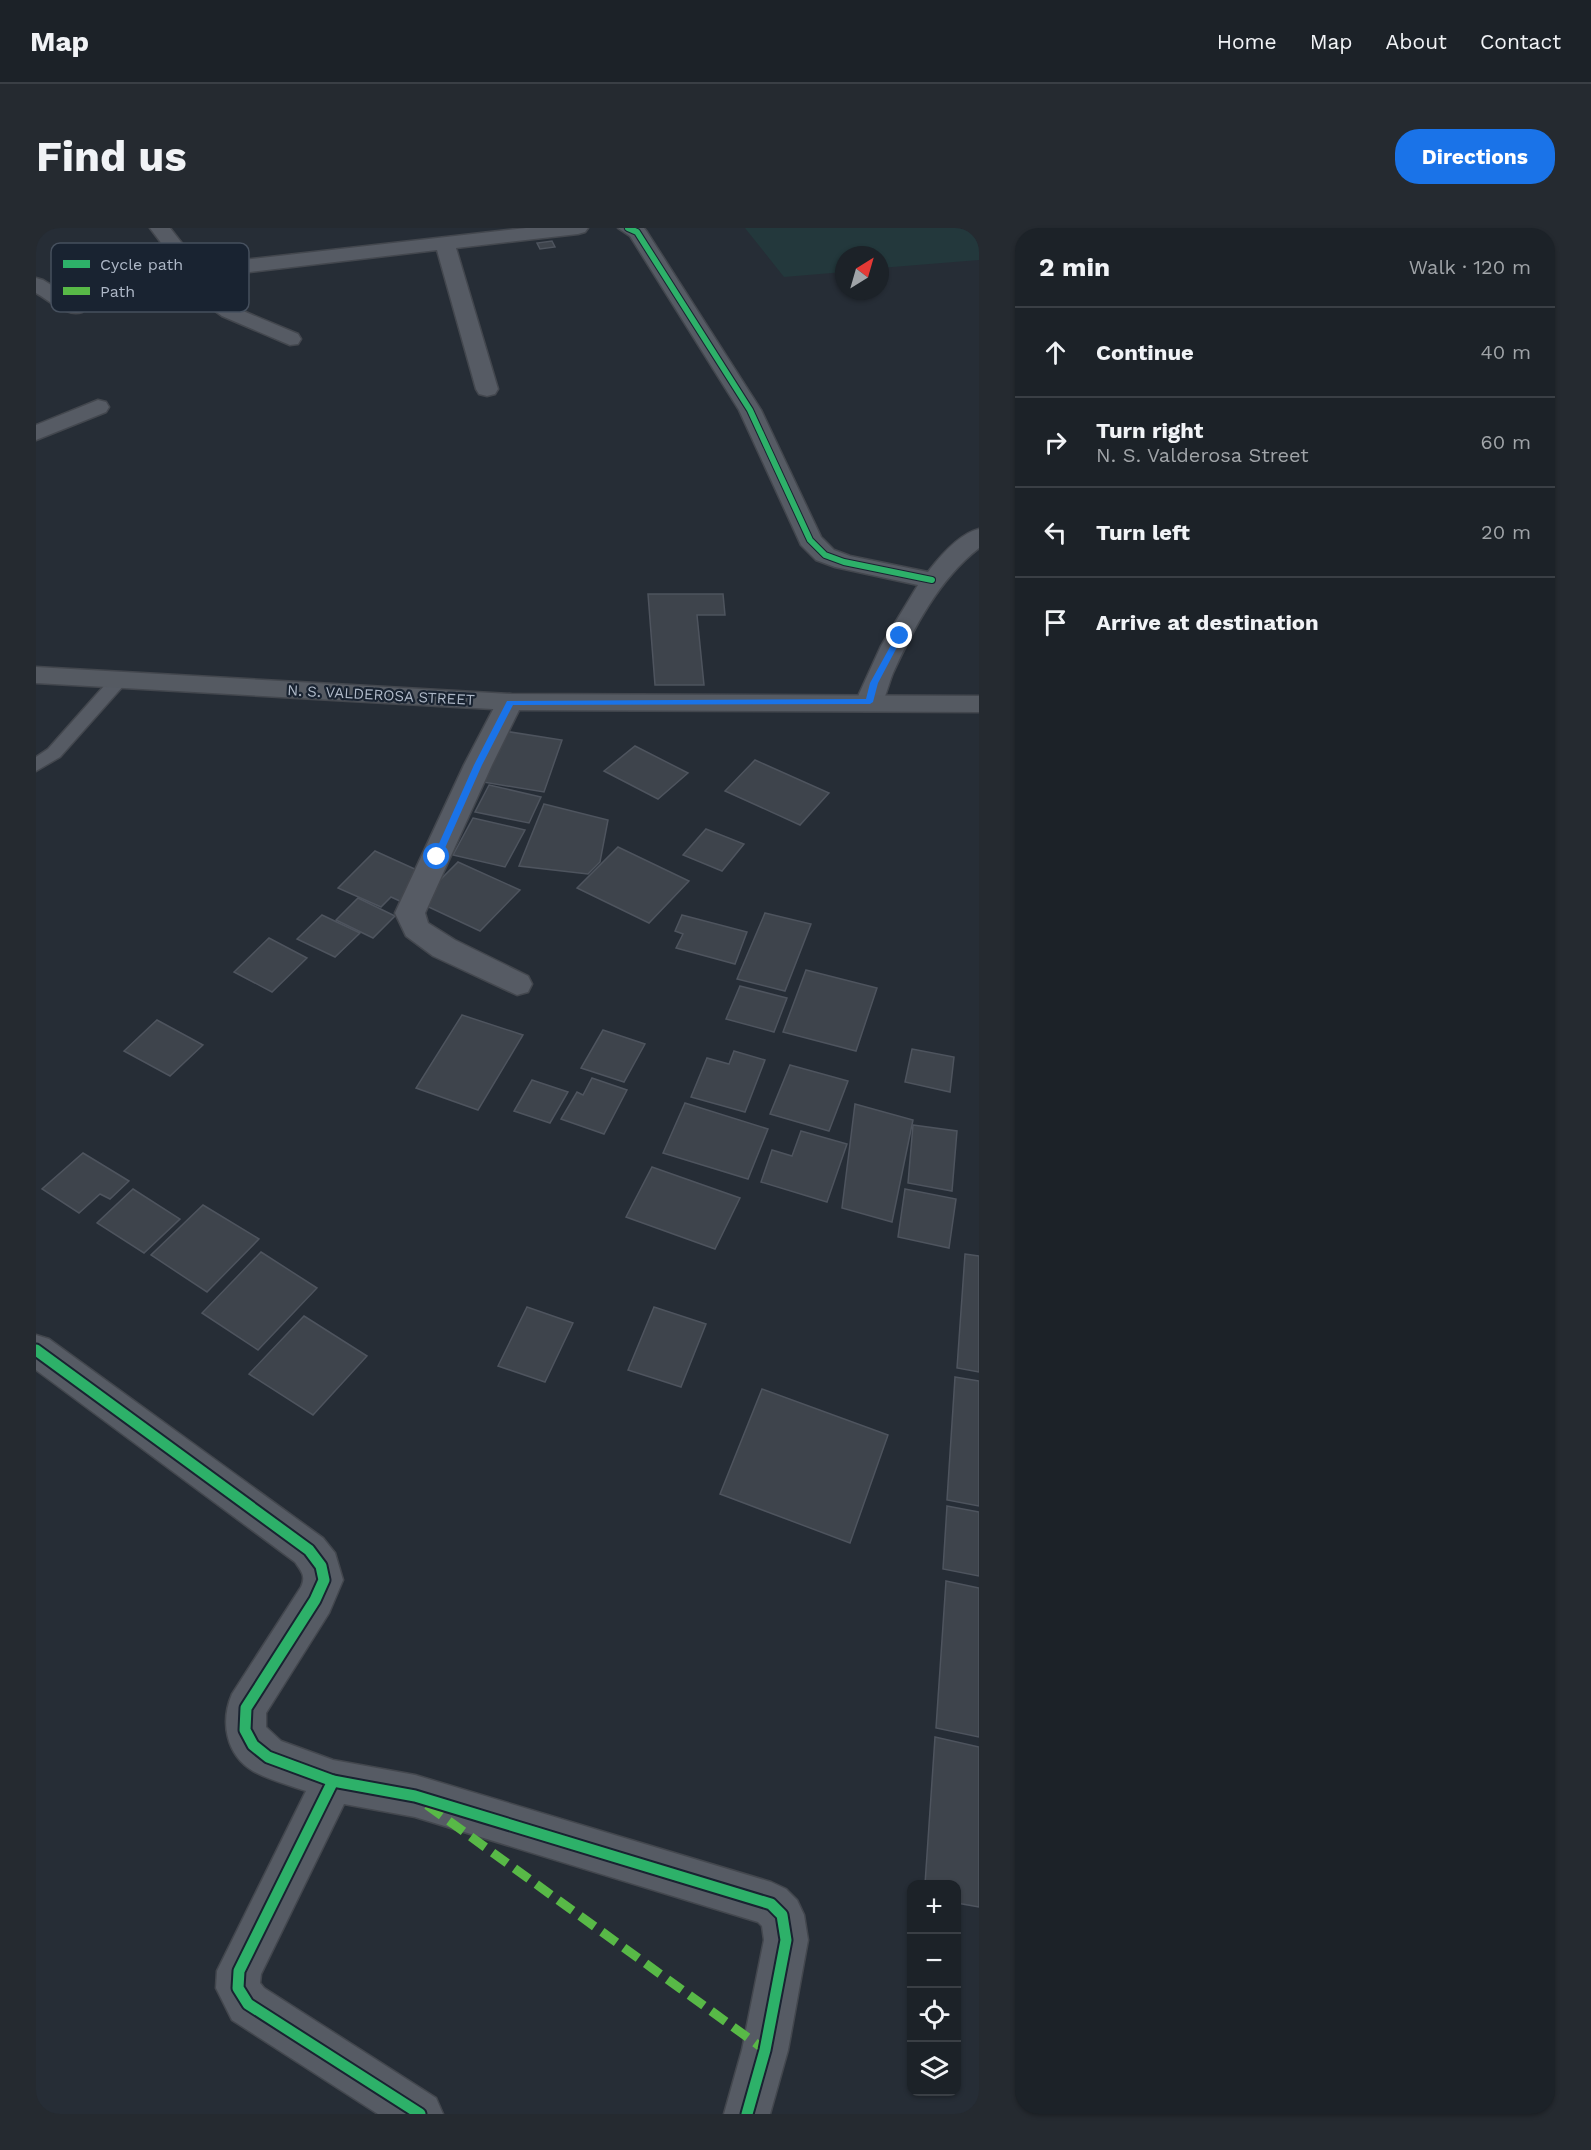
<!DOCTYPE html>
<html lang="en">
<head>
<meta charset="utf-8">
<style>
  body { margin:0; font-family:"Work Sans",sans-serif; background:#252a30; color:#f1f3f6 }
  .controls { position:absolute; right:18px; bottom:18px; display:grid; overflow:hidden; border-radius:12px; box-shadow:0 2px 4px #0004 }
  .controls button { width:54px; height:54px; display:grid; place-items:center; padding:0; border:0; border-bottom:2px solid #3a3f45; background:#1c2228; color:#f1f3f6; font:30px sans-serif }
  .compass { position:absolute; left:799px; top:18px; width:54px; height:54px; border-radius:50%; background:#1c2228; box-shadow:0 2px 4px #0004; rotate:37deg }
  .stop { position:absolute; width:18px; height:18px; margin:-14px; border:4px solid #1a73e8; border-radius:50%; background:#fff }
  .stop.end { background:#1a73e8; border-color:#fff; box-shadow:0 2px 6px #0008 }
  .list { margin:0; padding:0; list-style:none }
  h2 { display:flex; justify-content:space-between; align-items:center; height:78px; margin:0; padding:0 24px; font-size:26px }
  h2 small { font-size:20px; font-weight:400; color:#a0a4a8 }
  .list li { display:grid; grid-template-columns:39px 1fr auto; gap:18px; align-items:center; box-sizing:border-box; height:90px; padding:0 24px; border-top:2px solid #3a3f45 }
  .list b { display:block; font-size:22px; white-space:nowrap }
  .list p { margin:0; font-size:20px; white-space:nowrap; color:#a0a4a8 }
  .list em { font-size:20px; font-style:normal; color:#a0a4a8 }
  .icon { flex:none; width:33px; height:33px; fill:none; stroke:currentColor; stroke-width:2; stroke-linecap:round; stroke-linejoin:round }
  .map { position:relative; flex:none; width:943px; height:1886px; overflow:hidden; border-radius:24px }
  header { display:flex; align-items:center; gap:36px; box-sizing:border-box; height:84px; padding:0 30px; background:#1c2228; border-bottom:2px solid #3a3f45 }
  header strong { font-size:28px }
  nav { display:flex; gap:33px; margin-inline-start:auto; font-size:21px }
  .intro { display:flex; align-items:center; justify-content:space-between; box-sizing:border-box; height:144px; padding:0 36px }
  h1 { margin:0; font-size:42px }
  .button { padding:15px 27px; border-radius:24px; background:#1a73e8; color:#fff; font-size:21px; font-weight:700 }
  main { display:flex; gap:36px; padding:0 36px }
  aside { flex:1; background:#1c2228; border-radius:24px; box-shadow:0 2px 4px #0004 }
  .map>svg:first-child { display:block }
  .green { fill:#23383c }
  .building { fill:#3e444c; stroke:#4e545e; stroke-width:1.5 }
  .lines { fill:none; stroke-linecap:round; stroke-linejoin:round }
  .service-casing { stroke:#43474e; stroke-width:3 }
  .minor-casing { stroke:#43474e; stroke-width:3 }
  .secondary-casing { stroke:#43474e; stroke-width:3 }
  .service { fill:#565b64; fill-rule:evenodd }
  .minor { fill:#565b64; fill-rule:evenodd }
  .secondary { fill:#555a62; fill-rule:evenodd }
  .quiet { stroke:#58b947; stroke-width:9; stroke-dasharray:18 9; stroke-linecap:butt }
  .cycleway-far1-casing { stroke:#192331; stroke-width:8 }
  .cycleway-casing { stroke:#192331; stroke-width:15 }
  .cycleway-far1 { stroke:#2db169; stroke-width:6 }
  .cycleway { stroke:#2db169; stroke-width:11 }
  .route { fill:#1a73e8 }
  .labels { text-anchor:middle; stroke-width:4.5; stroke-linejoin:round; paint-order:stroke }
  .far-street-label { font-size:15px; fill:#afb9c8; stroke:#192331 }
  .key { fill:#192331; stroke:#46505e; stroke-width:1.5 }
  .key-label { font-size:16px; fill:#afb9c8 }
</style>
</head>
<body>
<header>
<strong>Map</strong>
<nav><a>Home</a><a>Map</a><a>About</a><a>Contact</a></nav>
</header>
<div class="intro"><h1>Find us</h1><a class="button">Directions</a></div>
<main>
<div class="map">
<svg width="943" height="1886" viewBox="0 0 943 1886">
  <rect width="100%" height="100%" fill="#262d36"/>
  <path class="green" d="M709 0H943V32L844 40V27H808V44L748 49Z"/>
  <g class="building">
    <path d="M516 13 519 19 504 21 501 15Z"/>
    <path d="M612 366H687L689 387H661L668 457H619Z"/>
    <path d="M468 503 526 512 508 564 447 554Z"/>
    <path d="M599 518 652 545 622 571 568 543Z"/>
    <path d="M719 532 793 565 764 597 689 563Z"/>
    <path d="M453 557 505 569 493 595 439 584Z"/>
    <path d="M508 576 572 592 564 634 552 646 483 638Z"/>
    <path d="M437 590 489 602 469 639 417 627Z"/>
    <path d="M670 601 708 616 686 643 647 627Z"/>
    <path d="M582 619 653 653 613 695 541 660Z"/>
    <path d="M339 623 392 647 366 674 355 669 345 679 302 660Z"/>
    <path d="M422 634 484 662 444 703 382 674Z"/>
    <path d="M322 670 359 688 337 710 300 692Z"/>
    <path d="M729 685 775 696 749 763 701 751Z"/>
    <path d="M286 687 324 705 299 729 261 711Z"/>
    <path d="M646 687 711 704 699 736 640 720 647 706 639 703Z"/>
    <path d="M233 710 271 730 236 764 198 744Z"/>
    <path d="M770 742 841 760 820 823 747 804Z"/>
    <path d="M704 758 751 770 738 804 690 791Z"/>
    <path d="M426 787 487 807 442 882 380 860Z"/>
    <path d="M121 792 167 817 134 848 88 823Z"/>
    <path d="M567 802 609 816 588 854 545 840Z"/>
    <path d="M876 821 918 829 914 864 869 854Z"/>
    <path d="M698 823 729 832 709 884 655 869 671 830 693 836Z"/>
    <path d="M754 837 812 853 793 903 734 886Z"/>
    <path d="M556 850 591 862 568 906 525 891 541 864 547 867Z"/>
    <path d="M496 852 532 864 514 895 478 883Z"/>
    <path d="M649 875 732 901 712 951 627 925Z"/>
    <path d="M819 876 877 892 856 994 806 980Z"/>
    <path d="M877 897 921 903 916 963 872 955Z"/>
    <path d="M765 903 811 916 791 974 725 954 736 922 756 928Z"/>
    <path d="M47 925 93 953 74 971 64 966 43 985 6 961Z"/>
    <path d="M616 939 704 970 679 1021 590 989Z"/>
    <path d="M97 961 144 991 108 1025 61 995Z"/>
    <path d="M869 961 920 971 913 1020 862 1009Z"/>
    <path d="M167 977 223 1011 171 1064 115 1027Z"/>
    <path d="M225 1024 281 1060 222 1122 166 1085Z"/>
    <path d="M929 1026 943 1028V1144L921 1140Z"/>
    <path d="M491 1079 537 1095 509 1154 462 1138Z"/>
    <path d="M618 1079 670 1096 645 1159 592 1142Z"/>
    <path d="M268 1088 331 1128 277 1187 213 1146Z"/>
    <path d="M919 1149 943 1153V1278L911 1272Z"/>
    <path d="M726 1161 852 1207 814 1315 684 1266Z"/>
    <path d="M911 1278 943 1284V1348L907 1341Z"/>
    <path d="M910 1353 943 1360V1509L900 1500Z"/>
    <path d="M899 1509 943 1519V1679L921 1675V1656H889Z"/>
  </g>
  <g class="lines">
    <g class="service-casing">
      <path id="service" d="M82 448 88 449 90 453 88 457 24 529 0 543V529L12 521 76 449Z"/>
    </g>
    <g class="minor-casing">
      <g id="minor">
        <path d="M114 0H134L163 37 490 0H552L549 4 542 6 420 20 462 161 459 166 451 168 443 166 440 161 401 22 170 49 176 62 200 80 262 106 265 111 262 116 254 117 186 88 160 69 148 45Z"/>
        <path d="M582 0H608L611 4 725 182 785 309 798 322 814 328 892 344C905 327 923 306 943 301V320C903 351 877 401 857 445 852 457 850 470 843 480L834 482 825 480 821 474 823 466 845 418 882 357 799 339 780 332 765 317 703 182 594 8Z"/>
        <path d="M0 50 7 52 46 76 49 80 46 84C30 89 14 73 0 65Z"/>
        <path d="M62 172 70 174 73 179 70 184 0 212V197Z"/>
        <path d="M474 466 483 468 487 474 456 537 389 685 392 695 419 712 492 748 496 756 492 764 481 767 397 728 370 708 359 685 428 537 461 474 465 468Z"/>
        <path d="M0 1107 13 1111 287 1310 299 1325 307 1352 293 1385 230 1485V1499L245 1513 297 1532 379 1547 735 1654 750 1661 761 1672 768 1687 772 1712 752 1822 734 1886H688L706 1822 728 1712 726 1698 722 1694 379 1589 308 1576 225 1746 224 1755 228 1760 400 1870 407 1886H342L196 1792 180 1760 181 1743 270 1563C253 1557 233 1552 217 1543 190 1527 184 1494 196 1466L265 1359C270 1348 266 1344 259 1334L0 1142Z"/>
      </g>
    </g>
    <g class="secondary-casing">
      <path id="secondary" d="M0 439 474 466 943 468V484L474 482 0 455Z"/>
    </g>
    <use href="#service" class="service"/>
    <use href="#minor" class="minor"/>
    <use href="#secondary" class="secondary"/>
    <path class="quiet" d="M391 1577 729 1822"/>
    <g class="cycleway-far1-casing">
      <path id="cycleway-far1" d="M592 0 601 4 714 182 774 312 789 327 808 334 896 352"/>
    </g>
    <g class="cycleway-casing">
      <g id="cycleway">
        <path d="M0 1122 273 1322 285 1338 288 1352 279 1372 210 1480 209 1502 217 1517 232 1529 297 1553 379 1568 735 1676 746 1687 750 1712 729 1822 711 1886"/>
        <path d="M297 1553 203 1743 202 1760 212 1776 384 1886"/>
      </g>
    </g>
    <use href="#cycleway-far1" class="cycleway-far1"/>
    <use href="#cycleway" class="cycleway"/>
  </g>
  <path class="route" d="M864 406 867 408 842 455 837 474 834 476 477 477 446 537 405 629 401 632 397 629 438 537 471 473 830 471 834 455 860 408Z"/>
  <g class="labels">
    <g class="far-street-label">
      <text transform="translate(345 467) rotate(3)" y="5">N. S. VALDEROSA STREET</text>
    </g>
  </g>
  <rect x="15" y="15" width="198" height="69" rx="9" class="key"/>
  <rect x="27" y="32" width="27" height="8" fill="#2db169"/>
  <rect x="27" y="59" width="27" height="8" fill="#58b947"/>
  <g class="key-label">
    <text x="64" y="42">Cycle path</text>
    <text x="64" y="69">Path</text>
  </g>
</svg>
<div class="controls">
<button>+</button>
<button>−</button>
<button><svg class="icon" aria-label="locate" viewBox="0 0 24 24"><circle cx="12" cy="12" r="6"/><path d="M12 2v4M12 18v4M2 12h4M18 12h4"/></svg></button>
<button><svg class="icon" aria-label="layers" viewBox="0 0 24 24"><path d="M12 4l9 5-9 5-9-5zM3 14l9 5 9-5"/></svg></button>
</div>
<svg class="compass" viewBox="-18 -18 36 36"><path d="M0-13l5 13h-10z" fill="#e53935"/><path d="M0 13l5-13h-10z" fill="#a0a4a8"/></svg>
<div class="stop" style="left:401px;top:629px"></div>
<div class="stop end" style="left:864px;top:408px"></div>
</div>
<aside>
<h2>2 min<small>Walk · 120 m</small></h2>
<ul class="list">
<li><svg class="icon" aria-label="ahead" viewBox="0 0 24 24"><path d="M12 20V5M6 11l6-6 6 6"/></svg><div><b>Continue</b></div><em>40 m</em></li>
<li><svg class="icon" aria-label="right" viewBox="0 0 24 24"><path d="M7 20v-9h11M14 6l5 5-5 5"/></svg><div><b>Turn right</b><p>N. S. Valderosa Street</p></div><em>60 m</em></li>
<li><svg class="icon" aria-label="left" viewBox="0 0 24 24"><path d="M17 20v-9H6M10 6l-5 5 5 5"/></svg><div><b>Turn left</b></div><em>20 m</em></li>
<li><svg class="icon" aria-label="arrive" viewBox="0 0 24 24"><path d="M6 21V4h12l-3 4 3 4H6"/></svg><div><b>Arrive at destination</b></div></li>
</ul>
</aside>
</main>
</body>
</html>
